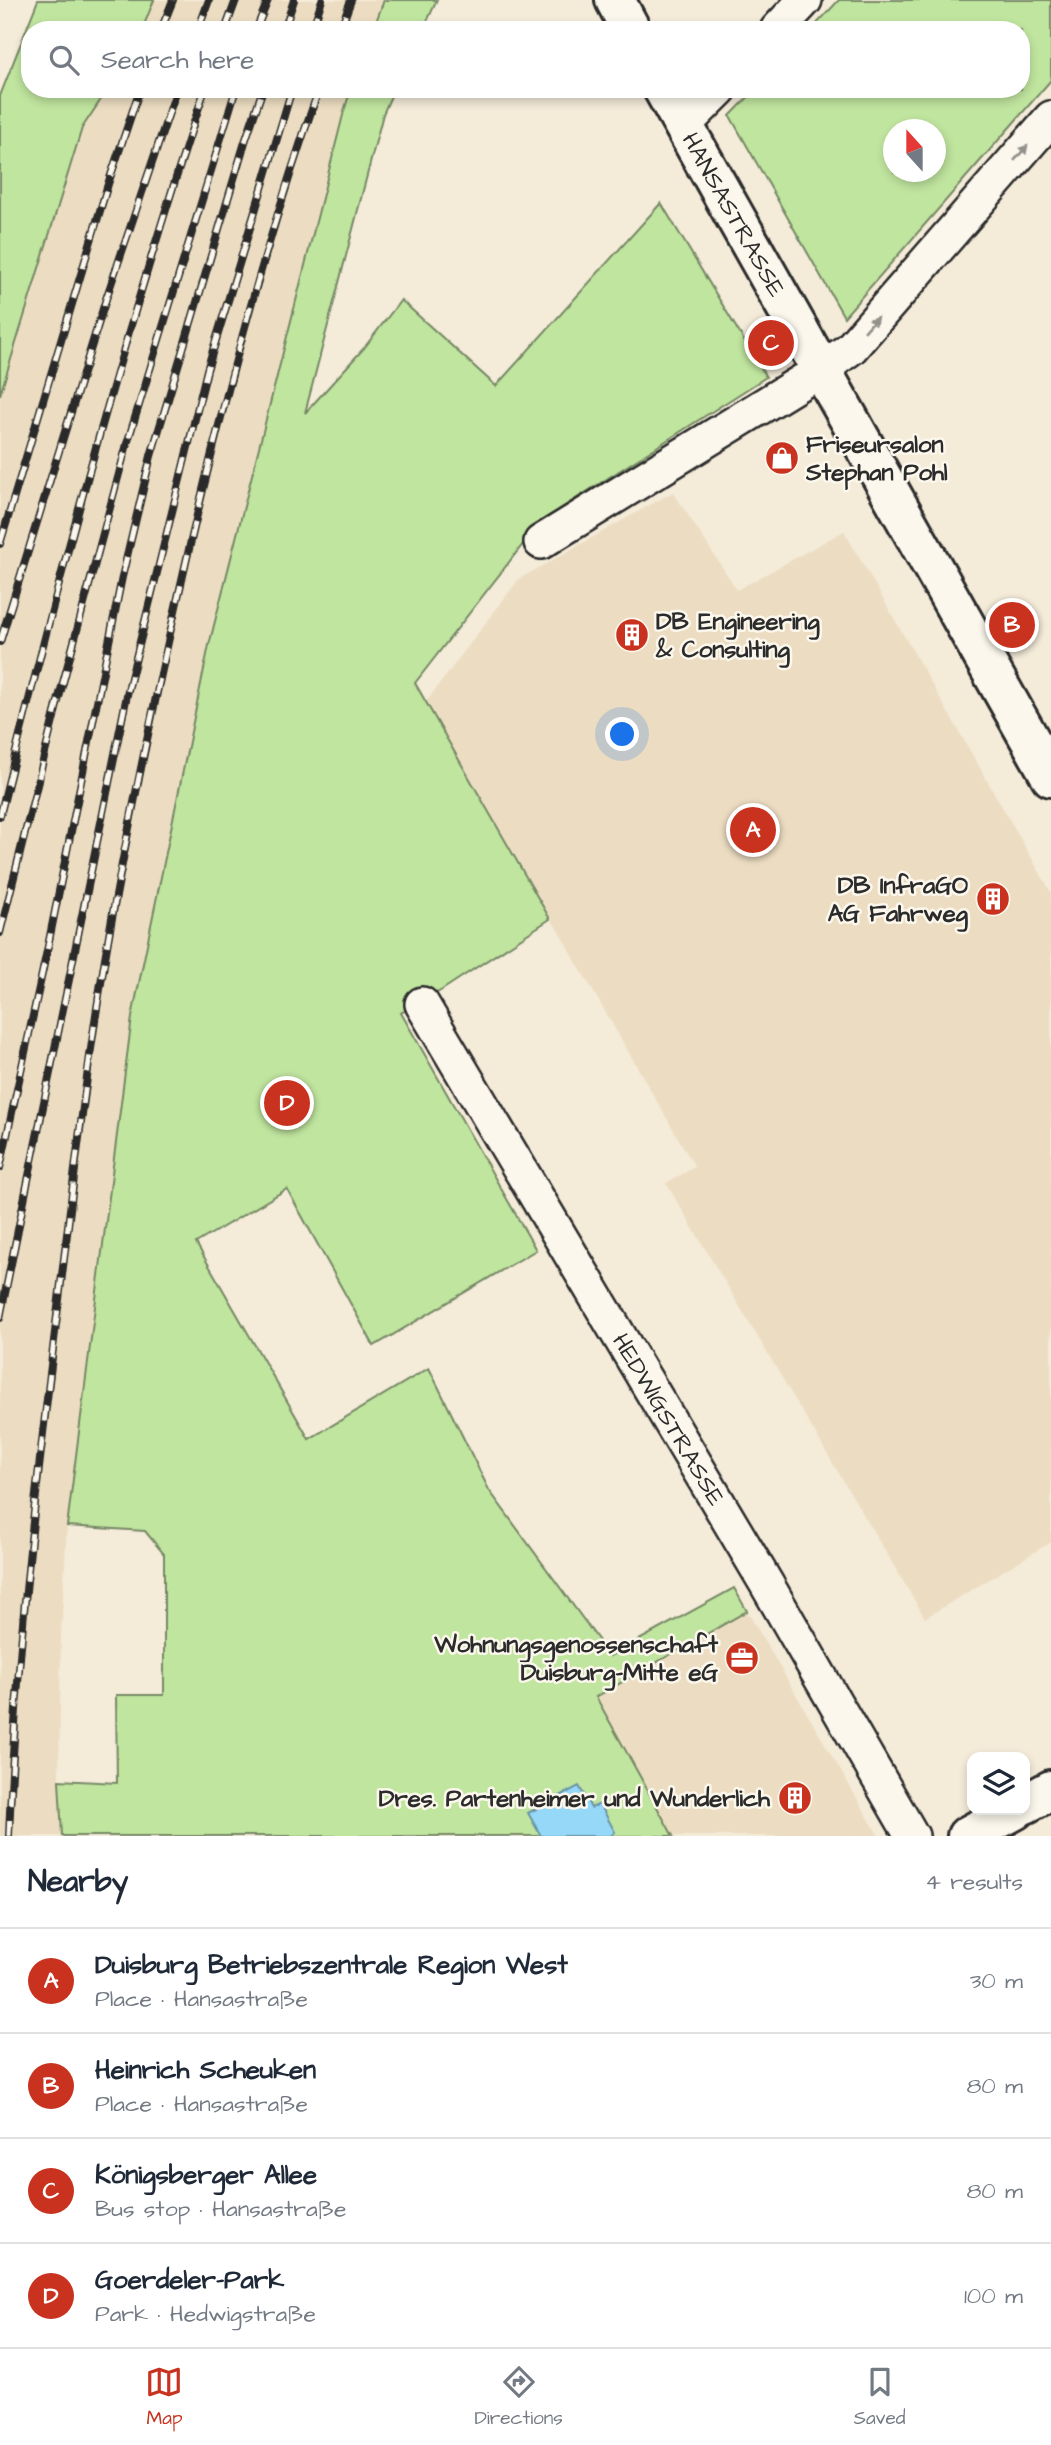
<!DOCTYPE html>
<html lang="en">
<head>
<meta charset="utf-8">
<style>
  body { margin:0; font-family:"Architects Daughter",sans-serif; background:#f6f6f7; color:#1f2937 }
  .controls { position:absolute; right:21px; bottom:21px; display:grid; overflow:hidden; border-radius:14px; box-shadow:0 4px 10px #0003 }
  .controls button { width:63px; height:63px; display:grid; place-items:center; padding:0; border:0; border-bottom:2px solid #e0e1e3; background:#fff; color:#1f2937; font:35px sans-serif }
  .compass { position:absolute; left:883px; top:119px; width:63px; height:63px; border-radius:50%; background:#fff; box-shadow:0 4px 10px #0003; rotate:339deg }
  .you { position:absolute; left:623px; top:735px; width:24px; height:24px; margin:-18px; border:5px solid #fff; border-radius:50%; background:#1a73e8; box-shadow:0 0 0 10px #1a73e833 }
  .badge { display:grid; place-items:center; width:46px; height:46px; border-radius:50%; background:#c8321e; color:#fff; font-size:23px; font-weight:700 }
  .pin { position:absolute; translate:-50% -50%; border:4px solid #fff; box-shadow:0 2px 7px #0006 }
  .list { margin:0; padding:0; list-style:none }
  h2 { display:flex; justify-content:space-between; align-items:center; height:91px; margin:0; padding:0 28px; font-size:30px }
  h2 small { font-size:23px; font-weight:400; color:#747a83 }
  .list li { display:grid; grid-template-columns:46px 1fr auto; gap:21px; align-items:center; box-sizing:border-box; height:105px; padding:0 28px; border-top:2px solid #e0e1e3 }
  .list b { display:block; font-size:26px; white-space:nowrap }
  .list p { margin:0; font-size:23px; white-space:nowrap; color:#747a83 }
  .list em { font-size:23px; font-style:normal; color:#747a83 }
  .icon { flex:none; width:38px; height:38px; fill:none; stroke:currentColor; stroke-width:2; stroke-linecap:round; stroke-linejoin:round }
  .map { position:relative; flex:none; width:1051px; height:1836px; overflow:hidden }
  .search { position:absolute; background:#fff; box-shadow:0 4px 10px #0003; left:21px; right:21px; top:21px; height:77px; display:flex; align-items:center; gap:18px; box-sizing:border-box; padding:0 24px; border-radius:28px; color:#747a83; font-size:26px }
  .sheet { height:511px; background:#fff }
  nav { display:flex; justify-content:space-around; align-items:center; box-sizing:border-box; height:98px; border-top:2px solid #e0e1e3; background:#fff; font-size:19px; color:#747a83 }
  nav a { display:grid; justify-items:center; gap:4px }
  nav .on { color:#c8321e }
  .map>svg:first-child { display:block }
  .built { fill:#ecddc2 }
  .green { fill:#c0e59f; stroke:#768865; stroke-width:2; fill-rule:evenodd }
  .water { fill:#95d8f7; stroke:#6b93a5; stroke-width:2 }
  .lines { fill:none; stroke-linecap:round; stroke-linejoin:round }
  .minor-casing { stroke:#2b2b2b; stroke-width:38 }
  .tertiary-casing { stroke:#2b2b2b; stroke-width:44 }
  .secondary-casing { stroke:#2b2b2b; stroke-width:44 }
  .minor { stroke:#fbf7ec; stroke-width:33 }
  .tertiary { stroke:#fbf7ec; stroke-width:38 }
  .secondary { stroke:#fbf7ec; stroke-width:38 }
  .rail-casing { stroke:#2b2b2b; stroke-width:8 }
  .rail { stroke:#fbf7ec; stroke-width:5; stroke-dasharray:16; stroke-linecap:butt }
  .oneway { fill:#93918c }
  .labels { text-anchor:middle; stroke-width:5; stroke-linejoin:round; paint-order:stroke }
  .street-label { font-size:24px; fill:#2b2b2b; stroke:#fbf7ec }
  .poi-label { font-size:24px; font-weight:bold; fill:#2b2b2b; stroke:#fbf7ec; text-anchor:end }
</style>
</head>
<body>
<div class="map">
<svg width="1051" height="1836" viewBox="0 0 1051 1836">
  <rect width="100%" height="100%" fill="#f4ebd9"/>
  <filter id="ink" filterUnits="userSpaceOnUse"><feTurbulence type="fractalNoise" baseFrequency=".0143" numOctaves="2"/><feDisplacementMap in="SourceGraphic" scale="14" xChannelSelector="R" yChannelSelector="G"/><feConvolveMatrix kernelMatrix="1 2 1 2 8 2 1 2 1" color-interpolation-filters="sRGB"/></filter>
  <g filter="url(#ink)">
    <g class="built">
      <path d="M154 0H384L373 30H142Z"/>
      <path d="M108 89H351L344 111 209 645 132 1017 67 1526 61 1635 59 1780 62 1836H0V395L82 128Z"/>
      <path d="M673 492 737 590 844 531 1051 892V1542L925 1618 666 1183 695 1167 426 702 519 579Z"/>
      <path d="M747 1611 879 1836H673L595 1697Z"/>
    </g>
    <g class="green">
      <path d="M38 0H154L142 30H30V89H108L82 128 0 395V96Z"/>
      <path d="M384 0H437L423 30H373Z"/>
      <path d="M839 0H1051V80L844 317 730 116 756 89H1021V30H811ZM894 130H936V172H894Z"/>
      <path d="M351 89H394L383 114 305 413 364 348 401 300 496 386 661 203 766 377 541 521 415 683 550 919 442 990 401 1013 536 1250 374 1346 287 1189 196 1243 309 1439 429 1368 489 1490 610 1656 734 1588 747 1611 596 1697 673 1836H62L59 1780 117 1783 116 1695H164V1554L145 1531 67 1526 132 1017 209 645 344 111Z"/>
    </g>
    <path class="water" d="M579 1786 591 1808 600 1804 615 1832 611 1836H541L528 1813Z"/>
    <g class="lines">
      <g class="minor-casing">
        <g id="minor">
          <path d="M777 30 805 0"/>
          <path d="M683 126 720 89"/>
          <path d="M541 542 821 370 851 348 1051 118"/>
          <path id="s1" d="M422 1004 766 1583 912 1836"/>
        </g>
      </g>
      <g class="tertiary-casing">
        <g id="tertiary">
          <path d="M615 0 631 30"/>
          <path id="s2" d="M663 89 1051 777"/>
        </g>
      </g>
      <g class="secondary-casing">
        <g id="secondary">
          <path d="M1025 1804 1051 1790"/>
          <path d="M967 1836 1015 1810"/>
        </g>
      </g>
      <use href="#minor" class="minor"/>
      <use href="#tertiary" class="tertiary"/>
      <use href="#secondary" class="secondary"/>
      <g class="rail-casing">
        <g id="rail">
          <path d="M161 30 173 0"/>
          <path d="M198 30 209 0"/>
          <path d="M225 30 236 0"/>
          <path d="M256 30 268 0"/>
          <path d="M284 30 294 0"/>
          <path d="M312 30 322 0"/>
          <path d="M340 30 351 0"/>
          <path d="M0 544 108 184 140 89"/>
          <path d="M0 642 106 299 177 89"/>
          <path d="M0 816C60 572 125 328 205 89"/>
          <path d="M0 933 57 705 127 444 236 89"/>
          <path d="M0 1168 48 946 122 577 151 456 245 142 263 89"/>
          <path d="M0 1318 128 690 207 370 292 89"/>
          <path d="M9 1836C16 1648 39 1462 62 1275 74 1178 85 1080 101 983 123 845 153 707 184 571 221 408 263 247 319 89"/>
        </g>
      </g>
      <use href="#rail" class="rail"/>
    </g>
    <defs><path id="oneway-solid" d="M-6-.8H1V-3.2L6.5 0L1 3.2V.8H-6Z" transform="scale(1.75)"/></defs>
    <g class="oneway">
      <use href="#oneway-solid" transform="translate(1021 153) rotate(-49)"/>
      <use href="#oneway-solid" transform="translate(871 324) rotate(-49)"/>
    </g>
  </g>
  <defs>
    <g id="shop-disc" transform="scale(1.75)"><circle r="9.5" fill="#c8321e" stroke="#fbf7ec"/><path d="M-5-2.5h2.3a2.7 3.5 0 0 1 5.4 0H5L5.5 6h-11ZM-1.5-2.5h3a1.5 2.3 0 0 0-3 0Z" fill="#fff"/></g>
    <g id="building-disc" transform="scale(1.75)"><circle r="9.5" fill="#c8321e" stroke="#fbf7ec"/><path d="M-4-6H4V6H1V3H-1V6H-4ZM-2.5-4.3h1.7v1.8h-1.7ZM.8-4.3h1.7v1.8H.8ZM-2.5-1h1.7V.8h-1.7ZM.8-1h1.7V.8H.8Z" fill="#fff"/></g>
    <g id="office-disc" transform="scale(1.75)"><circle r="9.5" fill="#c8321e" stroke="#fbf7ec"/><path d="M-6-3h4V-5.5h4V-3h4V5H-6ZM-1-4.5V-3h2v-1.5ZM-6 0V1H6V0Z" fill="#fff"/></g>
  </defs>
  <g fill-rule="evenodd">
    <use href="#shop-disc" x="782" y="458"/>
    <use href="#building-disc" x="632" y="635"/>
    <use href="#building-disc" x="993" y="899"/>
    <use href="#office-disc" x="742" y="1658"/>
    <use href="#building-disc" x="795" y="1798"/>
  </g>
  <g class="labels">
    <g class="street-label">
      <text dy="8" stroke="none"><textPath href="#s2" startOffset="144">HANSASTRASSE</textPath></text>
      <text dy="8" stroke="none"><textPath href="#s1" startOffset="483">HEDWIGSTRASSE</textPath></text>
    </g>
    <g class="poi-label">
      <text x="806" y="452" text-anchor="start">Friseursalon<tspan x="806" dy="28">Stephan Pohl</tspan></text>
      <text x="656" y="629" text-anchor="start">DB Engineering<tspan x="656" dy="28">&amp; Consulting</tspan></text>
      <text x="968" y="893">DB InfraGO<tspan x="968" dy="28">AG Fahrweg</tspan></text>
      <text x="718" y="1652">Wohnungsgenossenschaft<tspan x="718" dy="28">Duisburg-Mitte eG</tspan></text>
      <text x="770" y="1806">Dres. Partenheimer und Wunderlich</text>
    </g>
  </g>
</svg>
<div class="controls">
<button><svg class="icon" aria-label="layers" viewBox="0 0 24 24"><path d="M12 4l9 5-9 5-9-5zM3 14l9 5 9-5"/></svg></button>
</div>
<svg class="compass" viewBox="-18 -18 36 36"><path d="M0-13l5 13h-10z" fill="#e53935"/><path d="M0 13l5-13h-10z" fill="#747a83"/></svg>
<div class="you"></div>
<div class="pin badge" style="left:753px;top:830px">A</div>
<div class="pin badge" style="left:1012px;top:625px">B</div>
<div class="pin badge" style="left:771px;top:343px">C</div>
<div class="pin badge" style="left:287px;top:1103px">D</div>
<div class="search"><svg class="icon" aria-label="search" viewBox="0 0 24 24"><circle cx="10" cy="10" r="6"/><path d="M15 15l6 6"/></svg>Search here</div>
</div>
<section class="sheet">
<h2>Nearby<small>4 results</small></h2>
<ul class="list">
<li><span class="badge">A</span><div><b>Duisburg Betriebszentrale Region West</b><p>Place · Hansastraße</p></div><em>30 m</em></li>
<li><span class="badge">B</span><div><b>Heinrich Scheuken</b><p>Place · Hansastraße</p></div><em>80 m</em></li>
<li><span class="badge">C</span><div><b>Königsberger Allee</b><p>Bus stop · Hansastraße</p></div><em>80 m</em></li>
<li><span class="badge">D</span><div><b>Goerdeler-Park</b><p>Park · Hedwigstraße</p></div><em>100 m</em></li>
</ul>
</section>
<nav>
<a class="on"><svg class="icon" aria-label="map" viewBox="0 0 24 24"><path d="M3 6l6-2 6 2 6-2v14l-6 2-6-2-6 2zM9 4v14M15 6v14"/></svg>Map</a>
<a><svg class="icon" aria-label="directions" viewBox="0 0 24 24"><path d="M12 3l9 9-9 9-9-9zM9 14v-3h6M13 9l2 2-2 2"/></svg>Directions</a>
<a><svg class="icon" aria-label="saved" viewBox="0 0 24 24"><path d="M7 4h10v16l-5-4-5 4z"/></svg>Saved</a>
</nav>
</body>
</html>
